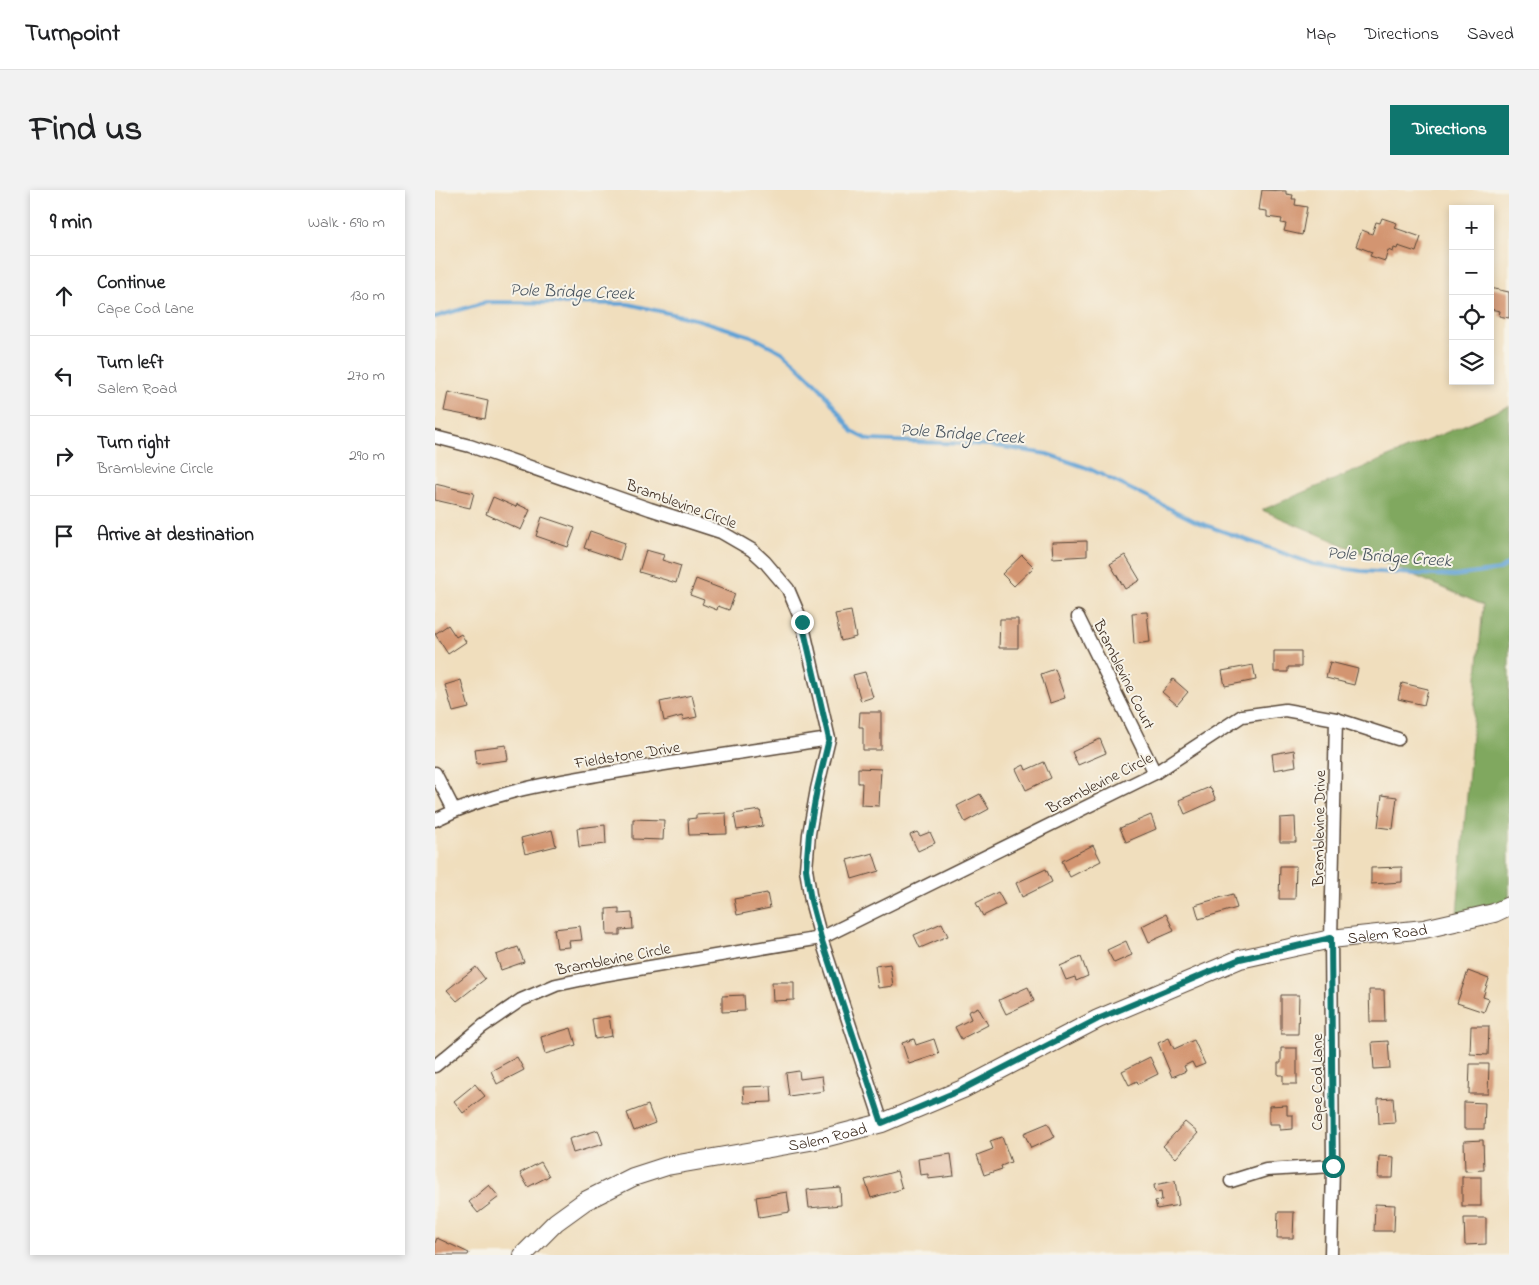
<!DOCTYPE html>
<html lang="en">
<head>
<meta charset="utf-8">
<style>
  body { margin:0; font-family:"Indie Flower",sans-serif; background:#f2f2f2; color:#202124 }
  .controls { position:absolute; right:15px; top:15px; display:grid; overflow:hidden; border-radius:0px; box-shadow:0 2px 8px #0003 }
  .controls button { width:45px; height:45px; display:grid; place-items:center; padding:0; border:0; border-bottom:1px solid #e0e0e0; background:#fff; color:#202124; font:25px sans-serif }
  .stop { position:absolute; width:15px; height:15px; margin:-11px; border:4px solid #0f766e; border-radius:50%; background:#fff }
  .stop.end { background:#0f766e; border-color:#fff; box-shadow:0 1px 5px #0008 }
  .list { margin:0; padding:0; list-style:none }
  h2 { display:flex; justify-content:space-between; align-items:center; height:65px; margin:0; padding:0 20px; font-size:21px }
  h2 small { font-size:16px; font-weight:400; color:#757577 }
  .list li { display:grid; grid-template-columns:32px 1fr auto; gap:15px; align-items:center; box-sizing:border-box; height:80px; padding:0 20px; border-top:1px solid #e0e0e0 }
  .list b { display:block; font-size:19px; white-space:nowrap }
  .list p { margin:0; font-size:16px; white-space:nowrap; color:#757577 }
  .list em { font-size:16px; font-style:normal; color:#757577 }
  .icon { flex:none; width:28px; height:28px; fill:none; stroke:currentColor; stroke-width:2; stroke-linecap:round; stroke-linejoin:round }
  .map { position:relative; flex:none; width:1074px; height:1065px; overflow:hidden; border-radius:0px }
  header { display:flex; align-items:center; gap:30px; box-sizing:border-box; height:70px; padding:0 25px; background:#fff; border-bottom:1px solid #e0e0e0 }
  header strong { font-size:24px }
  nav { display:flex; gap:28px; margin-inline-start:auto; font-size:18px }
  .intro { display:flex; align-items:center; justify-content:space-between; box-sizing:border-box; height:120px; padding:0 30px }
  h1 { margin:0; font-size:35px }
  .button { padding:12px 22px; border-radius:0px; background:#0f766e; color:#fff; font-size:18px; font-weight:700 }
  main { display:flex; gap:30px; padding:0 30px }
  aside { flex:1; background:#fff; border-radius:0px; box-shadow:0 2px 8px #0003 }
  .map>svg:first-child { display:block }
  .forest { fill:#80a85e; stroke:#5e693e }
  .lines { fill:none; stroke-linecap:round; stroke-linejoin:round }
  .stream { stroke:#62a3d5; stroke-width:4 }
  .building { fill:#d39571 }
  .street-casing { stroke:#564536; stroke-width:15 }
  .secondary-casing { stroke:#564536; stroke-width:20 }
  .street { stroke:#fff; stroke-width:12 }
  .secondary { stroke:#fff; stroke-width:18 }
  .route { stroke:#0f766e; stroke-width:6 }
  .labels { text-anchor:middle; stroke-width:4; stroke-linejoin:round; paint-order:stroke }
  .street-label { font-size:16px; fill:#3b2a1e; stroke:#f7f3e8 }
  .water-label { font-size:18px; font-style:italic; fill:#49545e; stroke:#f7f3e8 }
</style>
</head>
<body>
<header>
<strong>Turnpoint</strong>
<nav><a>Map</a><a>Directions</a><a>Saved</a></nav>
</header>
<div class="intro"><h1>Find us</h1><a class="button">Directions</a></div>
<main>
<aside>
<h2>9 min<small>Walk · 690 m</small></h2>
<ul class="list">
<li><svg class="icon" aria-label="ahead" viewBox="0 0 24 24"><path d="M12 20V5M6 11l6-6 6 6"/></svg><div><b>Continue</b><p>Cape Cod Lane</p></div><em>130 m</em></li>
<li><svg class="icon" aria-label="left" viewBox="0 0 24 24"><path d="M17 20v-9H6M10 6l-5 5 5 5"/></svg><div><b>Turn left</b><p>Salem Road</p></div><em>270 m</em></li>
<li><svg class="icon" aria-label="right" viewBox="0 0 24 24"><path d="M7 20v-9h11M14 6l5 5-5 5"/></svg><div><b>Turn right</b><p>Bramblevine Circle</p></div><em>290 m</em></li>
<li><svg class="icon" aria-label="arrive" viewBox="0 0 24 24"><path d="M6 21V4h12l-3 4 3 4H6"/></svg><div><b>Arrive at destination</b></div></li>
</ul>
</aside>
<div class="map">
<svg width="1074" height="1065" viewBox="0 0 1074 1065">
  <rect width="100%" height="100%" fill="#f7f3e8"/>
  <filter id="ink" filterUnits="userSpaceOnUse"><feTurbulence type="fractalNoise" baseFrequency=".02" numOctaves="2"/><feDisplacementMap in="SourceGraphic" scale="10" xChannelSelector="R" yChannelSelector="G"/><feConvolveMatrix kernelMatrix="1 2 1 2 8 2 1 2 1" color-interpolation-filters="sRGB"/></filter>
  <filter id="wash" filterUnits="userSpaceOnUse"><feTurbulence type="fractalNoise" baseFrequency=".0096" numOctaves="4" result="noise"/><feDisplacementMap in="SourceGraphic" scale="20" xChannelSelector="R" yChannelSelector="G"/><feGaussianBlur stdDeviation="1.12" result="paint"/><feColorMatrix in="noise" values="0 0 0 0 0 0 0 0 0 0 0 0 0 0 0 0 0 1.4 0 .05"/><feComposite in="paint" operator="in"/></filter>
  <g filter="url(#wash)">
    <rect width="100%" height="100%" fill="#f0debd"/>
    <path class="forest" d="M1074 216V711L1022 724 1048 415 827 320Z"/>
    <g class="lines">
      <path class="stream" d="M0 127 51 112 193 114 264 130 316 146 347 162 361 174 386 199 418 242 434 250 555 255 612 264 655 279 762 332 878 374 926 381 1019 386 1064 380 1074 373"/>
    </g>
    <g id="blocks">
      <g class="building">
        <path d="M827 0 851 1V4L858 5 857 9H861L860 15 872 17 867 45 849 41 851 34 846 33 847 29 832 27V21L824 20Z"/>
        <path d="M947 28 962 33 960 38 986 47 981 62 963 56 962 59 959 58 958 62 953 60 950 71 935 66 937 62 921 56 927 40 937 44 941 32 945 33Z"/>
        <path d="M1055 98 1074 102V128L1064 126 1065 121 1055 119Z"/>
        <path d="M13 202 53 211 50 229 9 221Z"/>
        <path d="M0 294 39 303 35 318 0 310Z"/>
        <path d="M58 307 81 317 82 314 95 320 86 340 51 324Z"/>
        <path d="M107 327 140 338 133 357 101 346Z"/>
        <path d="M155 341 190 353 185 370 149 358Z"/>
        <path d="M652 351V366L618 368 617 352Z"/>
        <path d="M211 360 229 365 227 370 246 376 241 393 204 382Z"/>
        <path d="M587 365 599 377 579 396 567 384Z"/>
        <path d="M690 365 705 390 690 399 675 374Z"/>
        <path d="M261 389 300 404 294 420 283 416 282 420 267 414 269 410 255 405Z"/>
        <path d="M416 421 421 447 406 451 400 424Z"/>
        <path d="M712 422 715 452 699 454 697 423Z"/>
        <path d="M565 429H583V458H564Z"/>
        <path d="M13 435 21 447 26 444 31 452 13 464 0 444Z"/>
        <path d="M839 461H866V477H853V482H839Z"/>
        <path d="M895 472 923 479 919 495 891 488Z"/>
        <path d="M818 475 821 490 790 496 787 481Z"/>
        <path d="M620 479 630 508 615 513 606 484Z"/>
        <path d="M430 482 438 507 426 511 418 485Z"/>
        <path d="M738 489 753 502 742 515 727 502Z"/>
        <path d="M26 490 34 518 18 522 10 495Z"/>
        <path d="M967 493 993 499 989 515 963 509Z"/>
        <path d="M257 505 262 527 248 530 247 526 229 531 225 512Z"/>
        <path d="M425 522H446V560H428V537H424Z"/>
        <path d="M665 549 671 563 643 575 637 562Z"/>
        <path d="M71 555 73 570 42 574 40 559Z"/>
        <path d="M859 560 861 576 839 580 837 564Z"/>
        <path d="M609 572 616 588 591 600 581 579 589 575 591 580Z"/>
        <path d="M423 578 446 579 444 616 426 615 427 593H423Z"/>
        <path d="M775 597 781 610 750 624 744 610Z"/>
        <path d="M545 604 554 619 530 632 522 616Z"/>
        <path d="M947 605 962 607 958 639 943 637Z"/>
        <path d="M325 620 328 636 302 640 299 624Z"/>
        <path d="M291 623 292 644 254 645 253 629 261 628V625Z"/>
        <path d="M716 625 721 639 691 652 685 638Z"/>
        <path d="M860 627 861 652H845V628Z"/>
        <path d="M198 629 229 630 228 650 198 649Z"/>
        <path d="M170 635 171 654 144 657 142 638Z"/>
        <path d="M117 640 121 656 90 664 86 648Z"/>
        <path d="M482 642 485 646 495 642 500 653 483 661 475 645Z"/>
        <path d="M658 655 666 671 635 687 627 671Z"/>
        <path d="M438 663 444 681 417 689 412 670Z"/>
        <path d="M845 676H861L860 709H844Z"/>
        <path d="M967 677V692L936 694V678Z"/>
        <path d="M611 679 617 692 587 707 581 693Z"/>
        <path d="M563 702 570 715 548 726 541 713Z"/>
        <path d="M332 703 335 718 302 725 299 709Z"/>
        <path d="M798 704 802 718 764 729 760 715Z"/>
        <path d="M184 718V724L197 723 198 739 185 740V745H172L171 719Z"/>
        <path d="M731 724 739 741 714 752 707 736Z"/>
        <path d="M507 733 513 746 485 758 479 745Z"/>
        <path d="M145 736 147 750 134 751 135 757 122 758 119 739Z"/>
        <path d="M691 751 697 765 679 773 672 760Z"/>
        <path d="M83 757 89 772 66 780 61 765Z"/>
        <path d="M646 767 653 786 641 791 640 787 631 790 625 776Z"/>
        <path d="M455 774 458 796 443 798 440 776Z"/>
        <path d="M41 777 50 789 22 811 12 800Z"/>
        <path d="M1033 781 1054 789 1048 807 1054 809 1049 822 1022 813Z"/>
        <path d="M337 792H359V810L338 811Z"/>
        <path d="M593 797 599 811 571 824 564 810Z"/>
        <path d="M934 800H949L950 832H935Z"/>
        <path d="M309 805 310 821 287 822V806Z"/>
        <path d="M846 805H864L863 844H846Z"/>
        <path d="M543 817 553 835 526 849 520 837 536 829 533 822Z"/>
        <path d="M174 826 177 846 160 849 157 829Z"/>
        <path d="M1036 836H1054L1053 865 1035 864Z"/>
        <path d="M136 838 141 855 110 864 106 847Z"/>
        <path d="M734 848 739 859 759 850 770 874 760 878 757 872 749 876 751 881 737 887 723 853Z"/>
        <path d="M479 849 481 855 499 849 504 864 474 874 467 853Z"/>
        <path d="M953 851 955 878 939 879 937 852Z"/>
        <path d="M846 858H862V894H848V885H843V873H846Z"/>
        <path d="M82 867 89 880 62 894 56 881Z"/>
        <path d="M715 867 723 884 703 894 702 891 694 895 687 881Z"/>
        <path d="M1035 874H1054L1053 904H1034Z"/>
        <path d="M364 881 365 889 387 886 389 901 354 906 351 883Z"/>
        <path d="M40 894 50 906 28 923 19 911Z"/>
        <path d="M336 896 337 912 309 913 308 897Z"/>
        <path d="M958 908 960 933 944 934 943 909Z"/>
        <path d="M1029 912 1050 913 1049 939H1029Z"/>
        <path d="M213 915 220 933 199 941 192 923Z"/>
        <path d="M852 915V925H858V939L845 940V934H834V916Z"/>
        <path d="M750 932 763 943 741 968 728 956Z"/>
        <path d="M613 933 620 947 596 958 589 943Z"/>
        <path d="M163 940 168 954 138 963 134 949Z"/>
        <path d="M567 947 576 972 566 976 567 979 549 985 542 965 558 959 555 951Z"/>
        <path d="M1048 950 1049 980 1030 981 1029 951Z"/>
        <path d="M516 964 519 986 493 989V984L485 985 483 969Z"/>
        <path d="M944 966 959 967 958 988H943Z"/>
        <path d="M106 972 114 986 93 997 85 983Z"/>
        <path d="M462 981 467 999 436 1008 430 990Z"/>
        <rect x="1027" y="987" width="19" height="29"/>
        <path d="M740 991 744 1015 722 1019 720 1011 727 1010 726 1001 720 1002 719 995Z"/>
        <path d="M54 995 64 1007 43 1023 34 1012Z"/>
        <path d="M405 997 406 1015 374 1018 372 1000Z"/>
        <path d="M352 1002 355 1022 324 1027 321 1007Z"/>
        <path d="M940 1014 960 1015 959 1041H939Z"/>
        <path d="M843 1022H859L858 1048H842Z"/>
        <path d="M1029 1028H1051V1054L1030 1055Z"/>
        <path d="M2 1048 34 1063 33 1065H0V1053Z"/>
      </g>
    </g>
  </g>
  <g filter="url(#ink)">
    <use href="#blocks" fill-opacity="0" stroke="#564536" stroke-width="1"/>
    <g class="lines">
      <g class="street-casing">
        <g id="street">
          <path d="M0 247 35 256 215 319 286 342 317 360 330 372 353 399 367 432 394 549 382 599 374 644 371 679 376 711 386 748 447 933"/>
          <path d="M643 427 720 583"/>
          <path d="M0 583 19 620"/>
          <path d="M0 630C56 602 118 592 180 582 251 570 323 560 394 549"/>
          <path d="M0 876 48 836 86 810 121 795 168 785 386 748 720 583 807 526 850 520 901 529 963 549"/>
          <path d="M796 991 831 980 898 976"/>
          <path d="M896 1065 898 976 896 749 901 529"/>
        </g>
      </g>
      <g class="secondary-casing">
        <g id="secondary">
          <path id="s1" d="M88 1065 121 1032 150 1011 198 987 232 976 381 950 447 933 528 899 663 829 805 769 896 749 989 739 1059 723 1074 716"/>
        </g>
      </g>
      <use href="#street" class="street"/>
      <use href="#secondary" class="secondary"/>
    </g>
  </g>
  <g class="lines" filter="url(#ink)">
    <path class="route" d="M367 432 394 549 382 599 374 644 371 679 376 711 386 748 447 933 528 899 663 829 805 769 896 748 898 976"/>
  </g>
  <g class="labels">
    <g class="street-label">
      <text transform="translate(247 313) rotate(20)" y="6">Bramblevine Circle</text>
      <text transform="translate(690 484) rotate(64)" y="6">Bramblevine Court</text>
      <text transform="translate(192 564) rotate(-9)" y="6">Fieldstone Drive</text>
      <text transform="translate(664 592) rotate(-27)" y="6">Bramblevine Circle</text>
      <text transform="translate(883 638) rotate(-89)" y="6">Bramblevine Drive</text>
      <text dy="6" stroke="none"><textPath href="#s1" startOffset="935">Salem Road</textPath></text>
      <text transform="translate(178 768) rotate(-11)" y="6">Bramblevine Circle</text>
      <text transform="translate(881 892) rotate(-90)" y="6">Cape Cod Lane</text>
      <text dy="6" stroke="none"><textPath href="#s1" startOffset="335">Salem Road</textPath></text>
    </g>
    <g class="water-label">
      <text transform="translate(137 101) rotate(2)" y="6">Pole Bridge Creek</text>
      <text transform="translate(527 243) rotate(4)" y="6">Pole Bridge Creek</text>
      <text transform="translate(954 366) rotate(4)" y="6">Pole Bridge Creek</text>
    </g>
  </g>
</svg>
<div class="controls">
<button>+</button>
<button>−</button>
<button><svg class="icon" aria-label="locate" viewBox="0 0 24 24"><circle cx="12" cy="12" r="6"/><path d="M12 2v4M12 18v4M2 12h4M18 12h4"/></svg></button>
<button><svg class="icon" aria-label="layers" viewBox="0 0 24 24"><path d="M12 4l9 5-9 5-9-5zM3 14l9 5 9-5"/></svg></button>
</div>
<div class="stop" style="left:898px;top:976px"></div>
<div class="stop end" style="left:367px;top:432px"></div>
</div>
</main>
</body>
</html>
